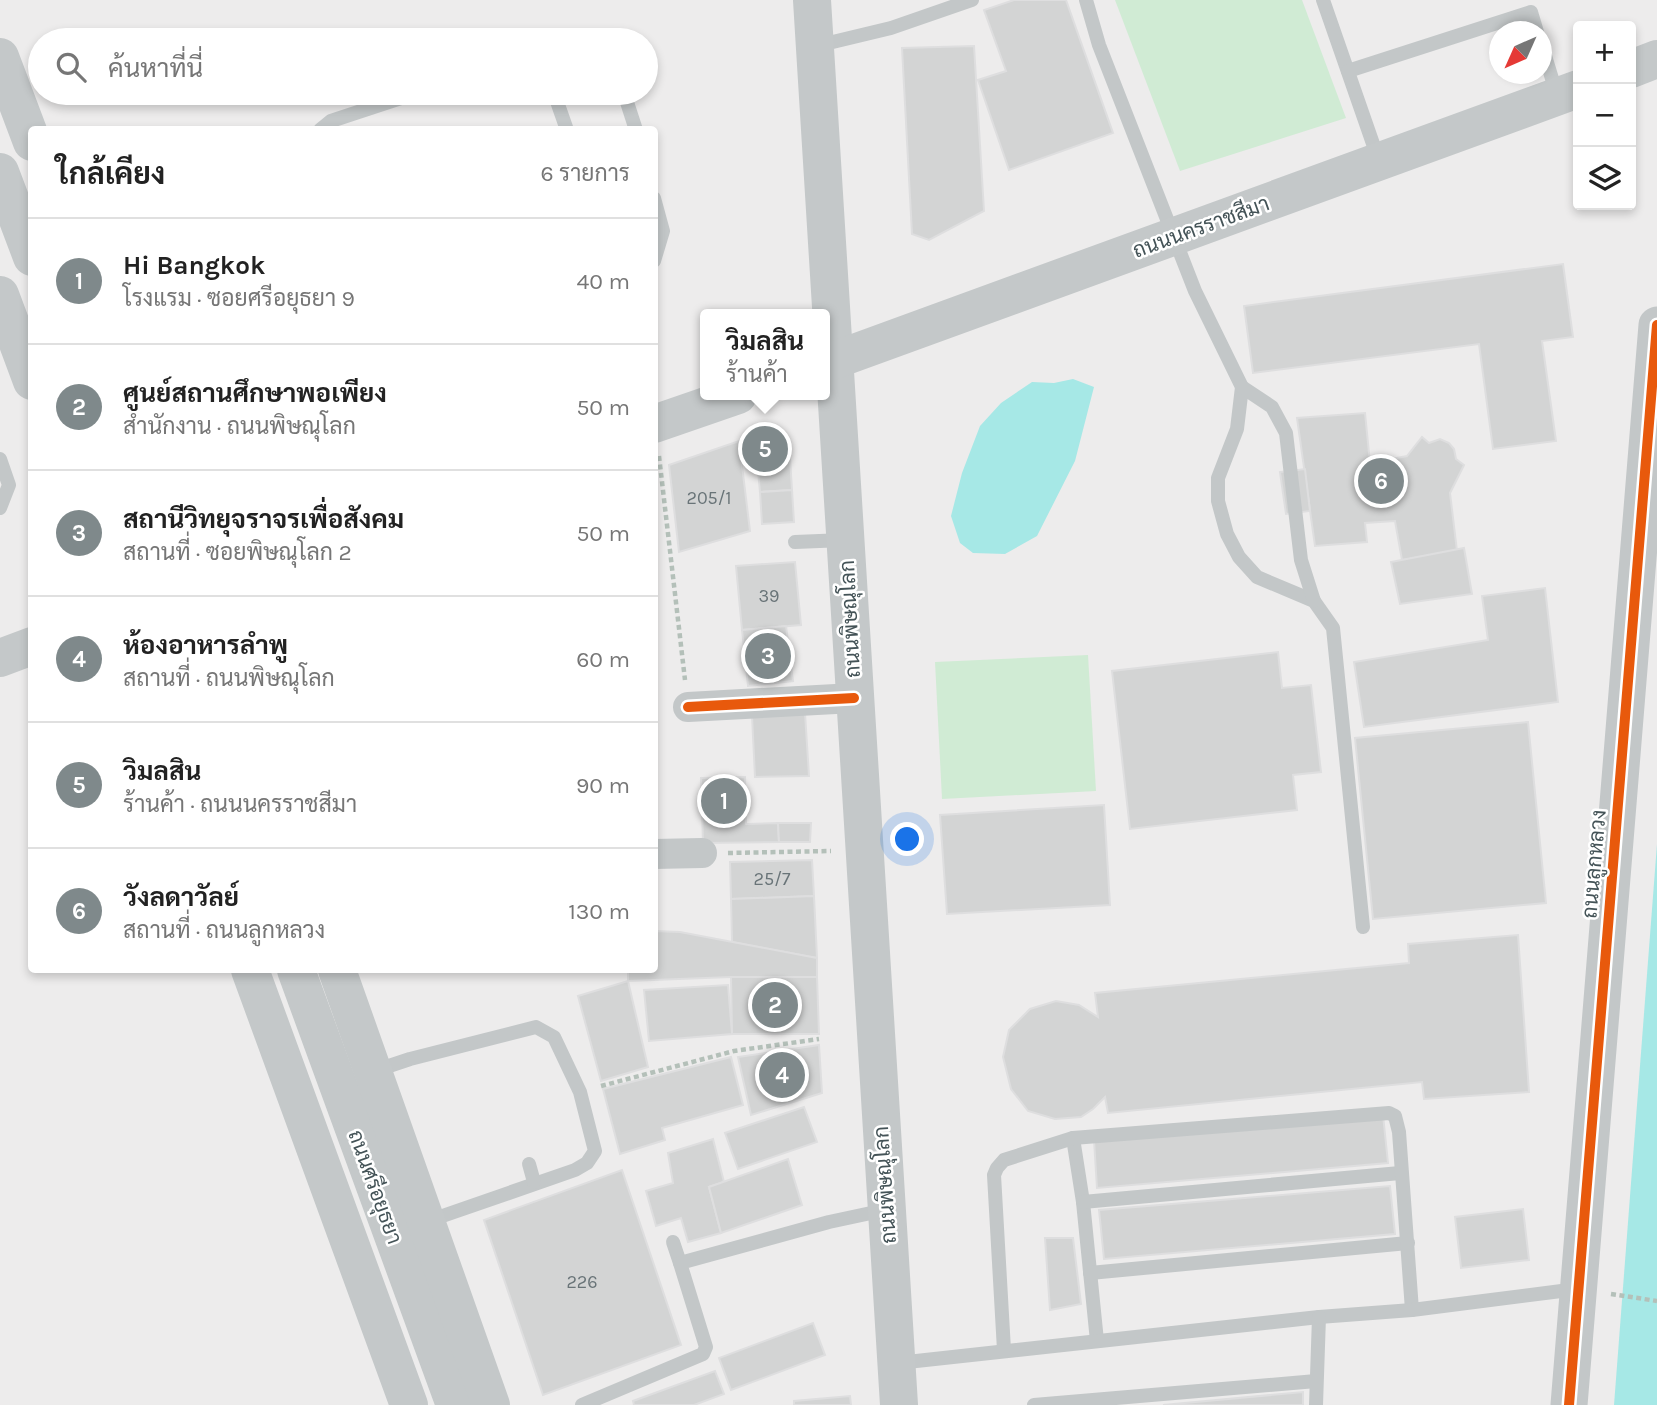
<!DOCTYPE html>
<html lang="th">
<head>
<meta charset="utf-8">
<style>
  body { margin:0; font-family:Karla,Sarabun,sans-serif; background:#f2f2f2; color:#222 }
  .controls { position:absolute; right:21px; top:21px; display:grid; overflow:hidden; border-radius:7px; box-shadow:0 4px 10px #0003 }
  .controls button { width:63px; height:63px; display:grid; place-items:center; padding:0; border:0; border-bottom:2px solid #e0e0e0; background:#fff; color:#222; font:35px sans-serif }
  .compass { position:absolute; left:1489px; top:21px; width:63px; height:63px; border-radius:50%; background:#fff; box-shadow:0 4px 10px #0003; rotate:225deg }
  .you { position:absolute; left:908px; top:840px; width:24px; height:24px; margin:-18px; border:5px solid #fff; border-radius:50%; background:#1a73e8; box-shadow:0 0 0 10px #1a73e833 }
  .badge { display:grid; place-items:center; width:46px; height:46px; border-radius:50%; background:#7f898b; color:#fff; font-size:23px; font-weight:700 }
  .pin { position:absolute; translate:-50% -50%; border:4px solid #fff; box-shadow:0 2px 7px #0006 }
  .popup { position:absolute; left:700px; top:309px; width:130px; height:91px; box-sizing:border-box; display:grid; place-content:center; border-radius:7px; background:#fff; filter:drop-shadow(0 2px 5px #0005); font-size:23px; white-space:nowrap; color:#767676 }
  .popup b { font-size:26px; color:#222 }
  .popup::after { content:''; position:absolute; left:50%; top:100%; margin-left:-14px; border:14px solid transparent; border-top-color:#fff }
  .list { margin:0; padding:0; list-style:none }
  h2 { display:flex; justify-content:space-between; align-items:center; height:91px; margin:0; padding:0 28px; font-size:30px }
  h2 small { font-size:23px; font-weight:400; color:#767676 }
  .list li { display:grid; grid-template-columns:46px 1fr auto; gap:21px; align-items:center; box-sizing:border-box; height:126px; padding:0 28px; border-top:2px solid #e0e0e0 }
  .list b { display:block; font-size:26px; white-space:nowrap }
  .list p { margin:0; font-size:23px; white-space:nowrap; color:#767676 }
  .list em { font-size:23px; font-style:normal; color:#767676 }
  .icon { flex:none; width:38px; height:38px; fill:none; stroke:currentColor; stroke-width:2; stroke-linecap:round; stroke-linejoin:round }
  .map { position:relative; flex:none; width:1657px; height:1405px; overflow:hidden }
  .search { position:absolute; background:#fff; box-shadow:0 4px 10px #0003; left:28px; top:28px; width:630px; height:77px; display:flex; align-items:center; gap:18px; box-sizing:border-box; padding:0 24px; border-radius:38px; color:#767676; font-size:26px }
  .panel { position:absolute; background:#fff; box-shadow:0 4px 10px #0003; left:28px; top:126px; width:630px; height:847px; border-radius:7px }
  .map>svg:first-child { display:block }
  .green { fill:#d0ebd4 }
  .water { fill:#a6e8e6 }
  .building { fill:#d3d4d4; stroke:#dededf; stroke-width:2 }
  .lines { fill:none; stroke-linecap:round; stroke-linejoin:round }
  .path { stroke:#b4c0b9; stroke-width:4.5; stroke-dasharray:5 3.5; stroke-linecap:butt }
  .service { stroke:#c3c7c8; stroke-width:14 }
  .minor { stroke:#c3c7c8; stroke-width:30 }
  .tertiary { stroke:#c3c7c8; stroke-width:37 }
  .secondary { stroke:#c4c8c9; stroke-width:38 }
  .cycleway-casing { stroke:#fff; stroke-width:15 }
  .cycleway { stroke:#e8590c; stroke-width:10 }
  .labels { text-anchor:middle; stroke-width:5; stroke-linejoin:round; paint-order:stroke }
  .number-label { font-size:18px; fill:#697478 }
  .street-label { font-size:21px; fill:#445357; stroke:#fff }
</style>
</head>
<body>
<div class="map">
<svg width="1657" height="1405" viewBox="0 0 1657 1405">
  <rect width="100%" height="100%" fill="#edecec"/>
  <g class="green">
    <path d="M1115 0H1302L1346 118 1180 171Z"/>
    <path d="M1088 655 1096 791 942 799 935 662Z"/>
  </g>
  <g class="water">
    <path d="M1073 379 1094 387 1075 461 1037 536 1005 554 973 553 960 543 951 516 962 473 980 426 1001 403 1032 382 1054 383Z"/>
    <path d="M1657 844V1405H1614Z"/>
  </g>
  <g class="building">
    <path d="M1014 0H1066L1113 133 1009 170 978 80 1006 71 984 10Z"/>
    <path d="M974 46 984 211 929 240 912 234 902 48Z"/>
    <path d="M1563 264 1573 337 1542 341 1556 441 1493 449 1479 344 1253 373 1244 306Z"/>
    <path d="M1365 413 1370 463 1407 456 1422 437 1429 443 1440 439 1449 443 1454 449 1456 459 1464 465 1450 493 1457 551 1402 560 1395 521 1365 523 1367 542 1315 546 1297 418Z"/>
    <path d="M771 428 782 430 787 436 790 457 744 462 740 440Z"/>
    <path d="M739 441 750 531 679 552 669 465Z"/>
    <path d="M790 457 792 490 760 492 757 461Z"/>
    <path d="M1305 469 1310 511 1286 514 1280 472Z"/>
    <path d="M792 490 794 522 762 524 760 492Z"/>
    <path d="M1464 548 1472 594 1400 604 1391 562Z"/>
    <path d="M795 562 801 625 742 630 736 566Z"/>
    <path d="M1545 588 1558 702 1364 727 1354 662 1488 640 1482 596Z"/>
    <path d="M786 626 793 681 748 686 742 630Z"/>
    <path d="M1278 652 1282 688 1311 685 1321 772 1293 775 1297 810 1130 829 1112 671Z"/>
    <path d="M805 713 809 776 755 777 752 716Z"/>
    <path d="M1528 722 1546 903 1373 919 1355 738Z"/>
    <path d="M745 777 746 824 778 823 779 842 703 843 701 778Z"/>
    <path d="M1104 805 1110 905 947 914 940 815Z"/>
    <path d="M778 823H811L810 842H779Z"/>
    <path d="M812 860 814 896 731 899 730 862Z"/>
    <path d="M814 896 817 958 732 942 731 899Z"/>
    <path d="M654 931 680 932 817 958V977H731L628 981V970H654Z"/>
    <path d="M1518 935 1529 1092 1424 1099 1422 1082 1108 1113 1105 1097 1093 1109 1081 1117 1055 1119 1028 1111 1011 1089 1003 1057 1009 1030 1030 1009 1056 1001 1079 1005 1098 1017 1095 993 1409 963 1408 944Z"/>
    <path d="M731 977H817L819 1034H732Z"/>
    <path d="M628 981 648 1067 601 1081 578 996Z"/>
    <path d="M728 985 732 1034 649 1041 644 990Z"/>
    <path d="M819 1045 822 1093 751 1115 738 1057Z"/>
    <path d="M731 1057 743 1105 662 1128 665 1140 620 1154 603 1089Z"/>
    <path d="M804 1107 817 1142 738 1169 725 1133Z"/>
    <path d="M1383 1115 1388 1163 1097 1188 1094 1140Z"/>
    <path d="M713 1139 724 1182 709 1187 721 1233 688 1242 681 1218 656 1226 646 1191 673 1183 668 1153Z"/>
    <path d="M788 1159 802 1205 721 1233 709 1187Z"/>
    <path d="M622 1170 681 1345 543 1395 484 1220Z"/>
    <path d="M1390 1186 1395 1234 1104 1259 1099 1210Z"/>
    <path d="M1523 1209 1529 1260 1461 1268 1455 1217Z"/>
    <path d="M1045 1238H1073L1081 1304 1050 1310Z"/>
    <path d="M813 1323 825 1355 731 1390 719 1358Z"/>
    <path d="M715 1371 724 1394 694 1405H634L633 1401Z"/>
    <path d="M1303 1392V1405H1163Z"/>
    <path d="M850 1396 851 1405H794V1401Z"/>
  </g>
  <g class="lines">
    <g class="path">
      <path d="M659 456 685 680"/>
      <path d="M728 853 831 851"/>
      <path d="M601 1086 734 1051 819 1039"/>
      <path d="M1611 1294 1657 1301"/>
    </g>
    <g class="service">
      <path d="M1086 0 1099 45 1195 291 1242 387 1237 429 1218 478V501L1227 534 1239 557 1257 577 1314 601 1333 628 1363 927"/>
      <path d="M1323 0 1379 161"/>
      <path d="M582 40H590"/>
      <path d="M816 46 891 28 972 0"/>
      <path d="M1542 46 1557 95"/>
      <path d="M1348 71 1531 12 1537 32"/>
      <path d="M554 93 567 130"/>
      <path d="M624 93 636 130"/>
      <path d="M320 130 331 121 416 93"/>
      <path d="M654 198 663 231 654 261"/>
      <path d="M1242 387 1272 407 1286 433 1301 560 1314 601"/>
      <path d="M0 459 9 485 0 508"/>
      <path d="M795 542 844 540"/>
      <path d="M374 1071 410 1059 536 1027 554 1037 580 1092 595 1151 587 1163 575 1170 428 1221"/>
      <path d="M1073 1138 1083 1202 1097 1341"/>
      <path d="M529 1164 534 1182"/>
      <path d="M1083 1202 1400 1173"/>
      <path d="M673 1242 680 1263"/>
      <path d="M1090 1273 1408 1243"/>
      <path d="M1004 1350 994 1175 997 1168 1004 1160 1073 1138 1389 1113 1395 1116 1399 1132 1412 1310"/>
      <path d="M898 1363 1319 1317 1412 1310 1577 1289"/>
      <path d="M582 1405 703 1354 706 1347 680 1263 829 1222 885 1210"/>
      <path d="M1034 1405 1316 1381"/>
      <path d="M1316 1405 1319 1317"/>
    </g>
    <g class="minor">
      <path d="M688 707 854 698"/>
      <path d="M654 854 702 853"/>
    </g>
    <path class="tertiary" d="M1569 1405 1657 325"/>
    <g class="secondary">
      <path d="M812 0 899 1405"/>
      <path d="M0 57 32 142"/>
      <path d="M1631 69 1657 59"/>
      <path d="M0 172 32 257"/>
      <path d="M0 295 32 381"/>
      <path d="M824 364 1578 89"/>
      <path d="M654 424 738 395"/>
      <path d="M0 658 32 646"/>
      <path d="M250 970 409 1405"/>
      <path d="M296 970 455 1405"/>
      <path d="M337 970 491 1405"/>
    </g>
    <g class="cycleway-casing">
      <g id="cycleway">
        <path d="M688 707 854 698"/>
        <path d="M1569 1405 1657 325"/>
      </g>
    </g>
    <use href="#cycleway" class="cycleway"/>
  </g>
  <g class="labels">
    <g class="number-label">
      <text x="709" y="504">205/1</text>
      <text x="769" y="602">39</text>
      <text x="772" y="885">25/7</text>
      <text x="582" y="1288">226</text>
    </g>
    <g class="street-label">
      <text transform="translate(1201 227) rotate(-20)" y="7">ถนนนครราชสีมา</text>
      <text transform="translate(850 619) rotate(-93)" y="7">ถนนพิษณุโลก</text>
      <text transform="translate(1594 864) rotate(-85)" y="7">ถนนลูกหลวง</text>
      <text transform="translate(885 1185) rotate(-94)" y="7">ถนนพิษณุโลก</text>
      <text transform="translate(375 1187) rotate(70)" y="7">ถนนศรีอยุธยา</text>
    </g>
  </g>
</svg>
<div class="controls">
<button>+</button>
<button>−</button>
<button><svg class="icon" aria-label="layers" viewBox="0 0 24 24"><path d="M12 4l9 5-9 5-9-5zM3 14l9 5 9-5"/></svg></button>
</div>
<svg class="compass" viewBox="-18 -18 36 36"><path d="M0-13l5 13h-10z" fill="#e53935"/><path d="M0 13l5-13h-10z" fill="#767676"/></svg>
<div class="you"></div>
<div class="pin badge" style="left:724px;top:801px">1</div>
<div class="pin badge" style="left:775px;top:1005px">2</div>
<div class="pin badge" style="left:768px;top:656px">3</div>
<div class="pin badge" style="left:782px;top:1075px">4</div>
<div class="pin badge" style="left:765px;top:449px">5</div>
<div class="popup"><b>วิมลสิน</b>ร้านค้า</div>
<div class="pin badge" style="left:1381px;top:481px">6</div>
<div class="search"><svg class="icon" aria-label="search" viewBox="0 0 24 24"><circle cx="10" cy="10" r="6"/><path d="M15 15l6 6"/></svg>ค้นหาที่นี่</div>
<section class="panel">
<h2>ใกล้เคียง<small>6 รายการ</small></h2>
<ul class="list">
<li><span class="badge">1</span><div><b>Hi Bangkok</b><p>โรงแรม · ซอยศรีอยุธยา 9</p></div><em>40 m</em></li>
<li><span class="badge">2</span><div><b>ศูนย์สถานศึกษาพอเพียง</b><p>สำนักงาน · ถนนพิษณุโลก</p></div><em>50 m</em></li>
<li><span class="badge">3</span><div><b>สถานีวิทยุจราจรเพื่อสังคม</b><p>สถานที่ · ซอยพิษณุโลก 2</p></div><em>50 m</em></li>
<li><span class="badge">4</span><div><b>ห้องอาหารลำพู</b><p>สถานที่ · ถนนพิษณุโลก</p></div><em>60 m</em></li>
<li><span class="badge">5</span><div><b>วิมลสิน</b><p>ร้านค้า · ถนนนครราชสีมา</p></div><em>90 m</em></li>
<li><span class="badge">6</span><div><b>วังลดาวัลย์</b><p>สถานที่ · ถนนลูกหลวง</p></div><em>130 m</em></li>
</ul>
</section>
</div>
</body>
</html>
